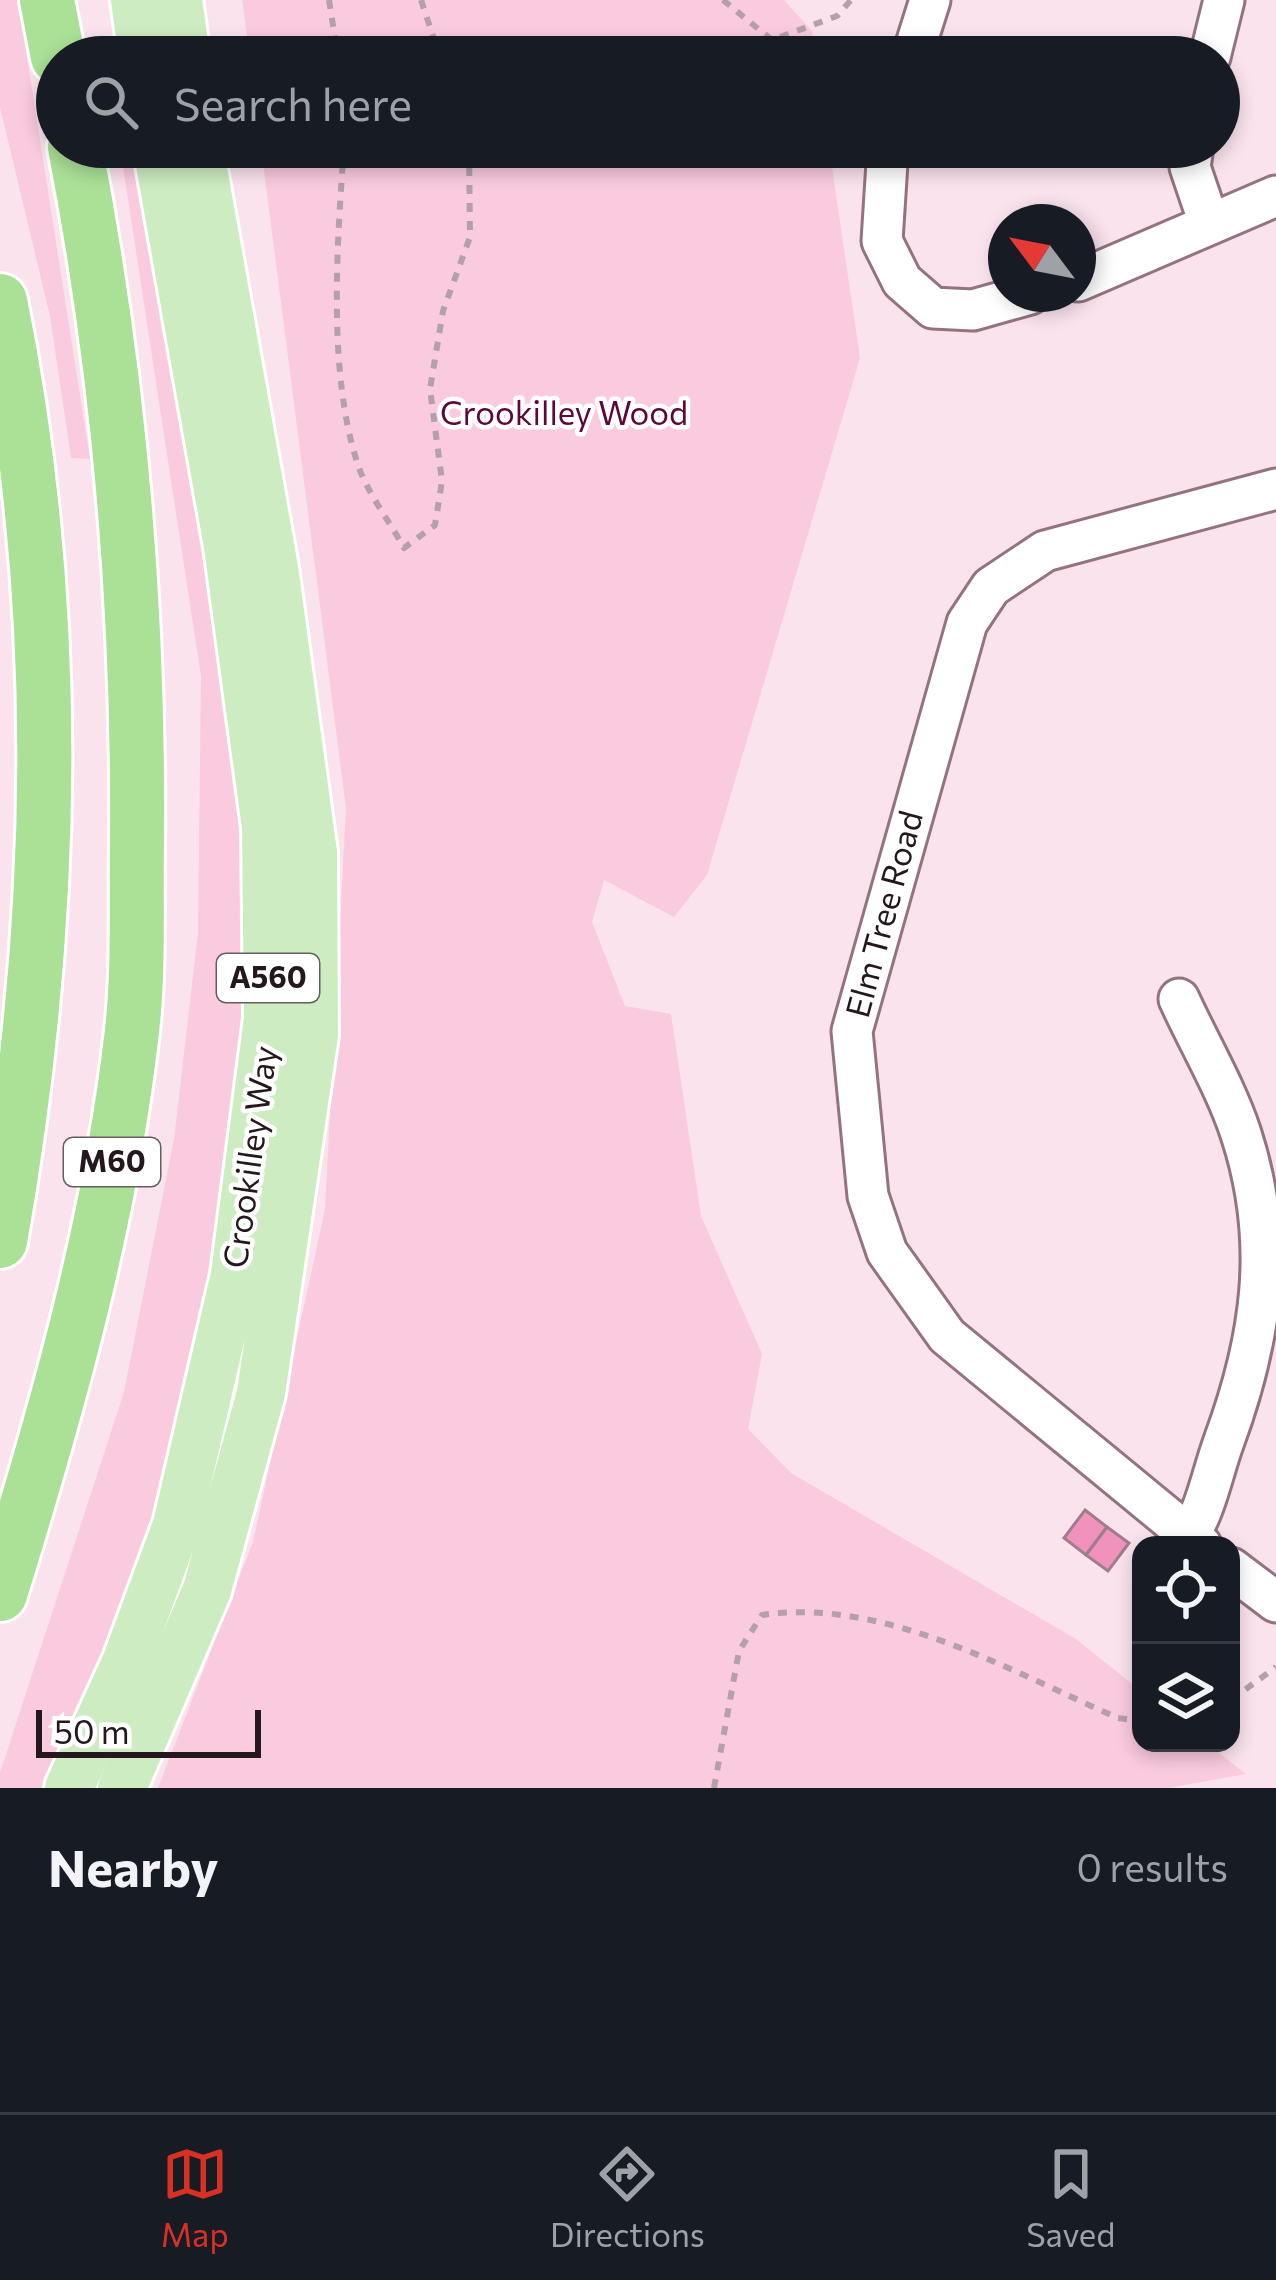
<!DOCTYPE html>
<html lang="en">
<head>
<meta charset="utf-8">
<style>
  body { margin:0; font-family:Commissioner,sans-serif; background:#242831; color:#f1f3f6 }
  .controls { position:absolute; right:36px; bottom:36px; display:grid; overflow:hidden; border-radius:24px; box-shadow:0 6px 18px #0003 }
  .controls button { width:108px; height:108px; display:grid; place-items:center; padding:0; border:0; border-bottom:3px solid #363941; background:#171b24; color:#f1f3f6; font:60px sans-serif }
  .compass { position:absolute; left:988px; top:204px; width:108px; height:108px; border-radius:50%; background:#171b24; box-shadow:0 6px 18px #0003; rotate:302deg }
  .scale { position:absolute; left:36px; bottom:30px; width:225px; box-sizing:border-box; padding-left:12px; border:6px solid #24171d; border-top:0; font-size:33px; line-height:42px; white-space:nowrap; color:#24171d; -webkit-text-stroke:9px #fff; paint-order:stroke }
  .list { margin:0; padding:0; list-style:none }
  h2 { display:flex; justify-content:space-between; align-items:center; height:156px; margin:0; padding:0 48px; font-size:51px }
  h2 small { font-size:39px; font-weight:400; color:#9ea1a6 }
  .icon { flex:none; width:66px; height:66px; fill:none; stroke:currentColor; stroke-width:2; stroke-linecap:round; stroke-linejoin:round }
  .map { position:relative; flex:none; width:1276px; height:1788px; overflow:hidden }
  .search { position:absolute; background:#171b24; box-shadow:0 6px 18px #0003; left:36px; right:36px; top:36px; height:132px; display:flex; align-items:center; gap:30px; box-sizing:border-box; padding:0 42px; border-radius:66px; color:#9ea1a6; font-size:45px }
  .sheet { height:324px; background:#171b24 }
  nav { display:flex; justify-content:space-around; align-items:center; box-sizing:border-box; height:168px; border-top:3px solid #363941; background:#171b24; font-size:33px; color:#9ea1a6 }
  nav a { display:grid; justify-items:center; gap:6px }
  nav .on { color:#d93025 }
  .map>svg:first-child { display:block }
  .green { fill:#facade }
  .building { fill:#f192bd; stroke:#9f7d8b; stroke-width:3 }
  .lines { fill:none; stroke-linecap:round; stroke-linejoin:round }
  .minor-casing { stroke:#947381; stroke-width:45 }
  .major-casing { stroke:#fff; stroke-width:54 }
  .highway-casing { stroke:#fff; stroke-width:60 }
  .path { stroke:#b4a0a9; stroke-width:6; stroke-dasharray:9 9; stroke-linecap:butt }
  .minor { stroke:#fff; stroke-width:39 }
  .major { stroke:#cdecc1; stroke-width:48 }
  .highway { stroke:#abe097; stroke-width:54 }
  .labels { text-anchor:middle; stroke-width:9; stroke-linejoin:round; paint-order:stroke }
  .shield { fill:#fff; stroke:#665d61; stroke-width:3 }
  .shield-label { font-size:30px; font-weight:bold; fill:#24171d }
  .park-label { font-size:33px; fill:#5d083a; stroke:#fff }
  .street-label { font-size:33px; fill:#24171d; stroke:#fff }
</style>
</head>
<body>
<div class="map">
<svg width="1276" height="1788" viewBox="0 0 1276 1788">
  <rect width="100%" height="100%" fill="#fbe3ed"/>
  <g class="green">
    <path d="M0 0H18L90 459 71 458 50 316 0 107Z"/>
    <path d="M242 0H784L812 31 816 57H250Z"/>
    <path d="M120 147H141L238 756 249 1008 222 1262 191 1414 96 1683 48 1788H0V1773L124 1392 174 1139 198 933 201 676Z"/>
    <path d="M261 147H829L860 358 707 875 674 917 604 880 592 922 625 1006 671 1014 701 1216 762 1354 748 1429 791 1473 1076 1639 1141 1691V1743H1206L1246 1774 1168 1788H158L253 1542 325 1209 346 808Z"/>
  </g>
  <g class="building">
    <path d="M1085 1510 1107 1527 1086 1555 1064 1538Z"/>
    <path d="M1107 1527 1129 1543 1108 1571 1086 1555Z"/>
  </g>
  <g class="lines">
    <g class="minor-casing">
      <g id="minor">
        <path d="M912 57 930 0"/>
        <path d="M1210 57 1224 0"/>
        <path d="M888 147 882 241 902 281 933 308 973 310 1030 294"/>
        <path d="M1193 147 1190 167 1209 223"/>
        <path d="M1078 281 1276 196"/>
        <path d="M1179 999C1199 1043 1226 1088 1241 1134 1276 1241 1262 1338 1224 1441 1212 1474 1207 1506 1189 1536"/>
        <path d="M1201 1545 947 1336 887 1252 868 1196 852 1031 967 623 991 587 1045 551 1276 489"/>
        <path d="M1231 1568 1276 1602"/>
      </g>
    </g>
    <g class="major-casing">
      <g id="major">
        <path d="M135 0 143 57"/>
        <path d="M178 0 186 57"/>
        <path d="M69 1788 126 1663 177 1525 235 1275 268 1019 266 827 228 546 157 147"/>
        <path d="M122 1788 207 1590 261 1393 314 1035 313 853 274 568 199 147"/>
      </g>
    </g>
    <g class="highway-casing">
      <g id="highway">
        <path d="M47 0 58 57"/>
        <path d="M0 301C63 612 55 930 0 1241"/>
        <path d="M0 1594C57 1410 110 1224 132 1031 139 969 136 903 137 841 139 611 119 373 75 147"/>
      </g>
    </g>
    <g class="path">
      <path d="M329 0 338 57"/>
      <path d="M421 0 440 57"/>
      <path d="M723 0 772 40 837 16 851 0"/>
      <path d="M344 147C337 244 327 375 359 468 369 495 390 522 404 548L435 525 442 481 430 389 443 311 470 237 469 147"/>
      <path d="M1231 1700 1276 1667"/>
      <path d="M714 1788 739 1651 762 1615C884 1597 1010 1671 1118 1718L1141 1721"/>
    </g>
    <use href="#minor" class="minor"/>
    <use href="#major" class="major"/>
    <use href="#highway" class="highway"/>
  </g>
  <g class="labels">
    <g class="shield">
      <rect x="217" y="954" width="102" height="48" rx="9"/>
      <rect x="64" y="1138" width="96" height="48" rx="9"/>
    </g>
    <g class="shield-label">
      <text x="268" y="988">A560</text>
      <text x="112" y="1172">M60</text>
    </g>
    <g class="park-label">
      <text x="564" y="425">Crookilley Wood</text>
    </g>
    <g class="street-label">
      <text transform="translate(884 914) rotate(-75)" y="12">Elm Tree Road</text>
      <text transform="translate(250 1157) rotate(-82)" y="12">Crookilley Way</text>
    </g>
  </g>
</svg>
<div class="controls">
<button><svg class="icon" aria-label="locate" viewBox="0 0 24 24"><circle cx="12" cy="12" r="6"/><path d="M12 2v4M12 18v4M2 12h4M18 12h4"/></svg></button>
<button><svg class="icon" aria-label="layers" viewBox="0 0 24 24"><path d="M12 4l9 5-9 5-9-5zM3 14l9 5 9-5"/></svg></button>
</div>
<svg class="compass" viewBox="-18 -18 36 36"><path d="M0-13l5 13h-10z" fill="#e53935"/><path d="M0 13l5-13h-10z" fill="#9ea1a6"/></svg>
<div class="scale">50 m</div>
<div class="search"><svg class="icon" aria-label="search" viewBox="0 0 24 24"><circle cx="10" cy="10" r="6"/><path d="M15 15l6 6"/></svg>Search here</div>
</div>
<section class="sheet">
<h2>Nearby<small>0 results</small></h2>
<ul class="list">
</ul>
</section>
<nav>
<a class="on"><svg class="icon" aria-label="map" viewBox="0 0 24 24"><path d="M3 6l6-2 6 2 6-2v14l-6 2-6-2-6 2zM9 4v14M15 6v14"/></svg>Map</a>
<a><svg class="icon" aria-label="directions" viewBox="0 0 24 24"><path d="M12 3l9 9-9 9-9-9zM9 14v-3h6M13 9l2 2-2 2"/></svg>Directions</a>
<a><svg class="icon" aria-label="saved" viewBox="0 0 24 24"><path d="M7 4h10v16l-5-4-5 4z"/></svg>Saved</a>
</nav>
</body>
</html>
